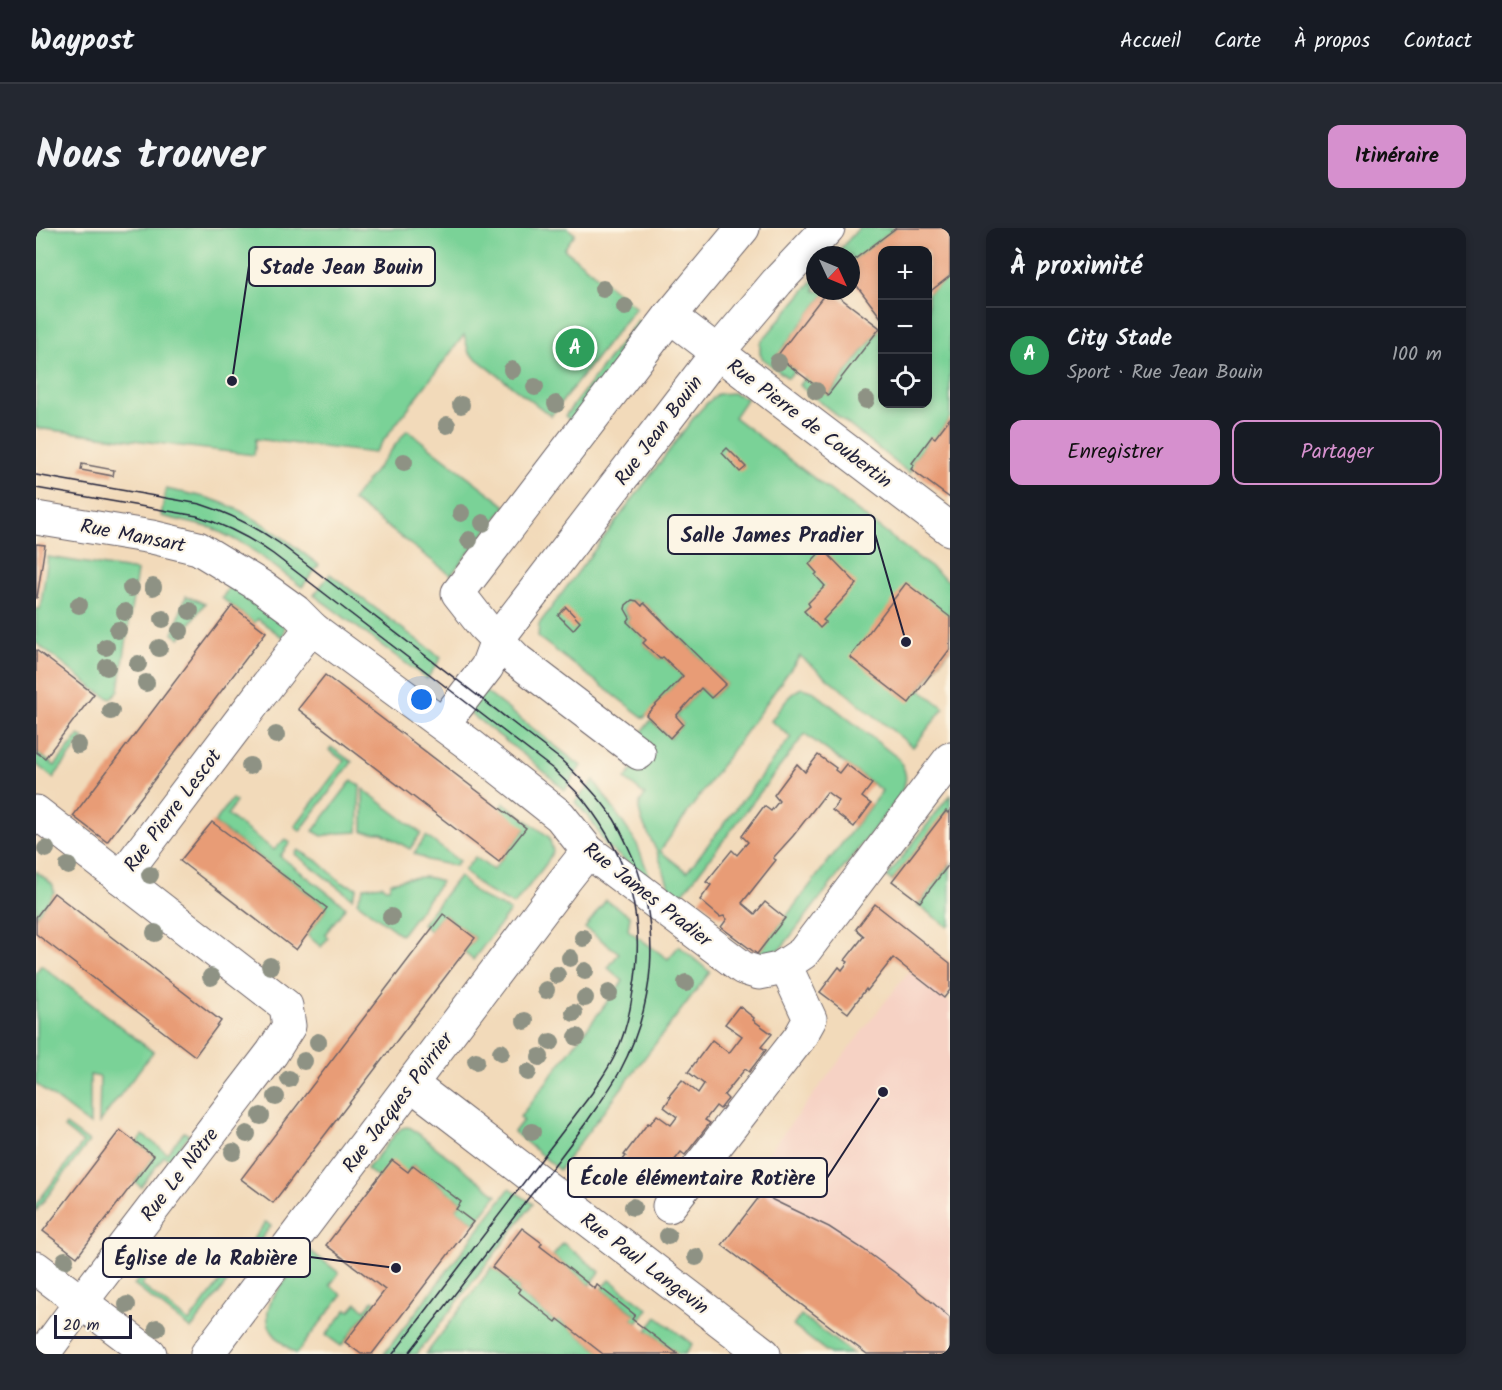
<!DOCTYPE html>
<html lang="fr">
<head>
<meta charset="utf-8">
<style>
  body { margin:0; font-family:Kalam,sans-serif; background:#242831; color:#f1f3f6 }
  .controls { position:absolute; right:18px; top:18px; display:grid; overflow:hidden; border-radius:12px; box-shadow:0 3px 9px #0003 }
  .controls button { width:54px; height:54px; display:grid; place-items:center; padding:0; border:0; border-bottom:2px solid #363941; background:#171b24; color:#f1f3f6; font:30px sans-serif }
  .compass { position:absolute; left:770px; top:18px; width:54px; height:54px; border-radius:50%; background:#171b24; box-shadow:0 3px 9px #0003; rotate:134deg }
  .scale { position:absolute; left:18px; bottom:15px; width:78px; box-sizing:border-box; padding-left:6px; border:3px solid #22223b; border-top:0; font-size:16px; line-height:21px; white-space:nowrap; color:#22223b; -webkit-text-stroke:4px #fcf5e5; paint-order:stroke }
  .you { position:absolute; left:386px; top:472px; width:21px; height:21px; margin:-15px; border:4px solid #fff; border-radius:50%; background:#1a73e8; box-shadow:0 0 0 9px #1a73e833 }
  .badge { display:grid; place-items:center; width:39px; height:39px; border-radius:50%; background:#d690ce; color:#fff; font-size:20px; font-weight:700 }
  .pin { position:absolute; translate:-50% -50%; border:3px solid #fff; box-shadow:0 2px 6px #0006 }
  .list { margin:0; padding:0; list-style:none }
  h2 { display:flex; justify-content:space-between; align-items:center; height:78px; margin:0; padding:0 24px; font-size:26px }
  h2 small { font-size:20px; font-weight:400; color:#9ea1a6 }
  .list li { display:grid; grid-template-columns:39px 1fr auto; gap:18px; align-items:center; box-sizing:border-box; height:96px; padding:0 24px; border-top:2px solid #363941 }
  .list b { display:block; font-size:22px; white-space:nowrap }
  .list p { margin:0; font-size:20px; white-space:nowrap; color:#9ea1a6 }
  .list em { font-size:20px; font-style:normal; color:#9ea1a6 }
  .actions { display:flex; gap:12px; padding:18px 24px }
  .actions a { flex:1; padding:14px 0; border:2px solid #d690ce; border-radius:12px; text-align:center; font-size:21px; color:#d690ce }
  .actions .main { background:#d690ce; color:#111 }
  .icon { flex:none; width:33px; height:33px; fill:none; stroke:currentColor; stroke-width:2; stroke-linecap:round; stroke-linejoin:round }
  .map { position:relative; flex:none; width:914px; height:1126px; overflow:hidden; border-radius:12px }
  header { display:flex; align-items:center; gap:36px; box-sizing:border-box; height:84px; padding:0 30px; background:#171b24; border-bottom:2px solid #363941 }
  header strong { font-size:28px }
  nav { display:flex; gap:33px; margin-inline-start:auto; font-size:21px }
  .intro { display:flex; align-items:center; justify-content:space-between; box-sizing:border-box; height:144px; padding:0 36px }
  h1 { margin:0; font-size:42px }
  .button { padding:15px 27px; border-radius:12px; background:#d690ce; color:#111; font-size:21px; font-weight:700 }
  main { display:flex; gap:36px; padding:0 36px }
  aside { flex:1; background:#171b24; border-radius:12px; box-shadow:0 3px 9px #0003 }
  .map>svg:first-child { display:block }
  .built { fill:#f6d2c4 }
  .green { fill:#7ad297; stroke:#4e7a69; stroke-width:1.5 }
  .building { fill:#e89c76 }
  .lines { fill:none; stroke-linecap:round; stroke-linejoin:round }
  .minor-casing { stroke:#6b6267; stroke-width:35 }
  .minor { stroke:#fff; stroke-width:33 }
  .tram { stroke:#22223b; stroke-width:1.5 }
  .tree { fill:#8e9284 }
  .labels { text-anchor:middle; stroke-width:4.5; stroke-linejoin:round; paint-order:stroke }
  .street-label { font-size:20px; fill:#22223b; stroke:#fcf5e5 }
  .leader { fill:none; stroke:#22223b; stroke-width:2 }
  .callout-dot { fill:#22223b; stroke:#fcf5e5; stroke-width:2 }
  .callout { fill:#fcf5e5; stroke:#22223b; stroke-width:2 }
  .callout-label { font-size:21px; text-anchor:middle; font-weight:bold; fill:#22223b }
</style>
</head>
<body>
<header>
<strong>Waypost</strong>
<nav><a>Accueil</a><a>Carte</a><a>À propos</a><a>Contact</a></nav>
</header>
<div class="intro"><h1>Nous trouver</h1><a class="button">Itinéraire</a></div>
<main>
<div class="map">
<svg width="914" height="1126" viewBox="0 0 914 1126">
  <rect width="100%" height="100%" fill="#fcf5e5"/>
  <filter id="ink" filterUnits="userSpaceOnUse"><feTurbulence type="fractalNoise" baseFrequency=".0167" numOctaves="2"/><feDisplacementMap in="SourceGraphic" scale="12" xChannelSelector="R" yChannelSelector="G"/><feConvolveMatrix kernelMatrix="1 2 1 2 8 2 1 2 1" color-interpolation-filters="sRGB"/></filter>
  <filter id="wash" filterUnits="userSpaceOnUse"><feTurbulence type="fractalNoise" baseFrequency=".008" numOctaves="4" result="noise"/><feDisplacementMap in="SourceGraphic" scale="24" xChannelSelector="R" yChannelSelector="G"/><feGaussianBlur stdDeviation="1.35" result="paint"/><feColorMatrix in="noise" values="0 0 0 0 0 0 0 0 0 0 0 0 0 0 0 0 0 1.4 0 .05"/><feComposite in="paint" operator="in"/></filter>
  <g filter="url(#wash)">
    <rect width="100%" height="100%" fill="#f2daba"/>
    <path class="built" d="M873 743 914 775V1126H831L686 1017 727 964 711 952Z"/>
    <g class="green">
      <path d="M0 0H531L539 6 528 21 600 79 515 188 433 125 428 107 338 225 220 211 218 227 0 200Z"/>
      <path d="M823 0H860L815 34V27H799Z"/>
      <path d="M914 48V190L899 210 895 209 876 235 878 237 873 245 763 157 769 149 793 167 846 98V176H892V65Z"/>
      <path d="M779 50V63H791L741 128 759 142 752 150 727 131 724 126V115Z"/>
      <path d="M602 92 613 101 540 197 529 188Z"/>
      <path d="M697 165 711 170 698 189 914 354V421L884 461 908 480 877 519 764 428 624 623 651 644 755 509 735 493C744 481 751 466 766 460L778 464 863 531C873 548 871 554 862 570L750 714 744 721 729 726 723 724 846 563 769 506 644 669 634 661 621 624 606 593 603 582 604 574 609 567 589 551 615 519 602 509 615 492 634 510 647 496 640 488 665 460 675 470 690 456 608 375 606 378 601 373 596 372 590 378 588 382 594 390 591 394 610 412 607 415 624 431 627 429 647 448 608 490 502 409 503 396 659 188 671 175 682 166Z"/>
      <path d="M371 202 470 278 415 347 316 272Z"/>
      <path d="M130 261C147 265 165 267 181 273 219 286 251 313 283 337L266 359 211 318 176 300 125 288Z"/>
      <path d="M12 329 101 343 83 462 75 471 61 463 0 415V381H4Z"/>
      <path d="M294 346 405 430 391 451 278 367Z"/>
      <path d="M195 356 248 396C249 401 249 405 246 409L222 391 218 395 186 370Z"/>
      <path d="M150 368 169 375 144 410 137 406Z"/>
      <path d="M446 461 545 538 529 562 497 534 430 482Z"/>
      <path d="M43 507 48 510 17 550 0 536V524L19 538Z"/>
      <path d="M295 519 316 534 264 603 259 598 308 533 293 522Z"/>
      <path d="M316 552 324 558 322 604 304 605 286 608 277 603Z"/>
      <path d="M558 552 600 614 615 652 570 618 556 593 539 574Z"/>
      <path d="M327 561 385 605 374 621 346 605 327 604Z"/>
      <path d="M914 567V582L912 585 910 584 856 653 851 649Z"/>
      <path d="M196 571 200 574 191 587 238 622 249 611 254 615 244 628 310 679 289 706 292 710 285 719 271 707 291 680 178 595Z"/>
      <path d="M468 575 513 609 517 623 510 636 478 677 449 662 428 643 439 629 457 642 489 601 464 581Z"/>
      <path d="M390 608 423 633 418 638 391 632 378 625Z"/>
      <path d="M262 622 283 634 305 654 321 660 316 670 259 626Z"/>
      <path d="M914 635V697L912 699 882 677Z"/>
      <path d="M0 643 17 657 18 665 0 689Z"/>
      <path d="M423 648C430 655 437 664 446 669 455 675 465 677 474 683L437 732 428 724 439 710 407 686 394 703 386 696Z"/>
      <path d="M389 649 399 651 405 654 365 707 321 674 328 659 346 657 349 660H353L355 654 373 650Z"/>
      <path d="M570 672 594 688 592 702 632 731 643 718 674 744 523 942 478 904 487 892 484 889 587 753 572 740 583 725 549 700Z"/>
      <path d="M5 737 117 824 63 895 64 849 54 847V897L0 856V745Z"/>
      <path d="M30 897 53 914 0 983V976L47 915 28 900Z"/>
      <path d="M371 899 375 900 461 967 439 995 420 981 425 974 377 937 372 944 342 950 331 941 361 904 366 900Z"/>
      <path d="M148 904 153 907 134 932 128 928 105 959 99 954 118 928 101 915 107 907 131 925Z"/>
      <path d="M474 960 497 976 381 1126H348Z"/>
      <path d="M230 994 235 998 155 1101 98 1057 128 1019 132 1022 105 1057 153 1094Z"/>
      <path d="M527 1015 564 1044 554 1057 517 1028Z"/>
      <path d="M272 1021 303 1045 294 1057 306 1067 260 1126C240 1111 223 1098 236 1071Z"/>
      <path d="M456 1039 484 1061 482 1064 519 1094 522 1091 567 1126H390Z"/>
      <path d="M574 1052 612 1081 601 1095 596 1091 599 1086 566 1061Z"/>
      <path d="M337 1072 340 1074 305 1118 290 1107 311 1081 314 1083 321 1075 329 1082Z"/>
      <path d="M765 1087 817 1126H794L757 1098Z"/>
      <path d="M621 1089 656 1116 649 1126H642L611 1102Z"/>
    </g>
    <g id="blocks">
      <g class="building">
        <path d="M860 0H914V48L892 65V22H846V91L815 50V34Z"/>
        <path d="M791 63H795L844 100 792 167 741 128Z"/>
        <path d="M914 190V270L875 241 878 237 876 235 896 208 899 210Z"/>
        <path d="M691 220 710 239 704 244 686 225Z"/>
        <path d="M46 236 78 242 77 248 45 242Z"/>
        <path d="M0 316 9 317 1 370H0Z"/>
        <path d="M787 321 821 356 787 392 790 394 784 400 768 383 774 378 772 375 789 358 779 347 781 345 773 336Z"/>
        <path d="M870 355 914 389V421L873 475 814 429Z"/>
        <path d="M596 372 601 373 606 378 608 375 690 456 675 470 665 460 640 488 647 496 634 510 610 487 647 448 627 429 624 431 607 415 610 412 591 394 594 390 589 381 590 377Z"/>
        <path d="M196 378 230 404 71 614 37 588Z"/>
        <path d="M530 379 544 394 537 402 522 387Z"/>
        <path d="M0 422 58 466 9 530 0 524Z"/>
        <path d="M289 447 490 600 463 634 262 481Z"/>
        <path d="M782 527 800 540 799 542 803 545 810 536 836 556 826 569 835 576 818 599 796 582 803 573 791 564 757 608 737 630 740 632 706 675 719 686 729 674 749 690 721 726 685 699 691 691 688 688 684 689 664 672 675 657 670 654 696 622 701 627 712 614 706 608 728 578 735 583 743 573 738 567 761 536 769 544Z"/>
        <path d="M914 582V635L884 674 856 653 910 583 912 585Z"/>
        <path d="M176 594 291 680 260 722 144 633Z"/>
        <path d="M18 665 185 793 159 828 0 706V689Z"/>
        <path d="M839 676 914 735V762L908 770 857 730 831 763 830 761 812 785 784 764 803 739 806 742 812 734 809 732 828 708 820 701Z"/>
        <path d="M407 686 439 710 237 975 205 951Z"/>
        <path d="M703 778 718 790 717 792 736 806 725 819 730 822 713 844 709 841 688 867 692 871 684 881 680 878 669 892 674 895 649 927 645 924 624 951 629 954 619 966 583 937 590 928 588 927 612 895 614 896 621 887 635 897 641 889 628 879 635 869 633 868 646 852 662 865 668 856 652 844 676 812 693 825 706 808 689 796Z"/>
        <path d="M84 902 118 928 41 1029 7 1003Z"/>
        <path d="M356 932 372 944 377 937 425 974 420 981 437 994 336 1126H325L309 1114 349 1062 290 1017Z"/>
        <path d="M727 964 737 972 793 999 827 1021 861 1046 897 1075 914 1090V1126H831L686 1017Z"/>
        <path d="M486 1000 506 1015 504 1018 517 1028 559 1061 561 1057 599 1087 596 1091 642 1126H567L522 1091 520 1094 482 1064 484 1061 456 1039Z"/>
      </g>
    </g>
  </g>
  <g filter="url(#ink)">
    <use href="#blocks" fill-opacity="0" stroke="#6b6267" stroke-width="1.5"/>
    <g class="lines">
      <g class="minor-casing">
        <g id="minor">
          <path d="M634 88 914 301"/>
          <path d="M0 290 116 309 162 320 226 359 259 383 277 401 433 516 524 588 552 623 707 740 723 745 743 741 767 725 914 531"/>
          <path d="M407 496 451 439 461 412 682 124 741 54 792 0"/>
          <path d="M603 525 481 432 447 397 422 365 634 88 707 0"/>
          <path d="M0 584 85 650"/>
          <path d="M375 856 728 1126"/>
          <path d="M633 978 764 809 774 791 749 737"/>
          <path d="M0 1040 114 1126"/>
          <path d="M7 1126 46 1073 236 825 253 798 250 778 85 650 265 413 277 401"/>
          <path d="M171 1126 529 652 552 623"/>
        </g>
      </g>
      <use href="#minor" class="minor"/>
      <g class="tram">
        <path d="M0 247 164 276C193 285 218 298 243 315L524 531C544 550 563 568 578 591 586 604 592 619 598 632 625 702 619 777 584 843 575 860 563 876 552 892 533 918 514 943 494 968 454 1021 413 1074 372 1126"/>
        <path d="M0 260 161 288C189 297 213 309 237 326L517 541C528 552 540 562 549 574 594 631 610 692 597 763 594 785 589 806 580 825 574 839 564 852 556 865L357 1126"/>
      </g>
    </g>
    <g class="tree">
      <circle cx="567" cy="61" r="9"/>
      <circle cx="589" cy="79" r="9"/>
      <circle cx="742" cy="134" r="9"/>
      <circle cx="476" cy="142" r="9"/>
      <circle cx="499" cy="159" r="9"/>
      <circle cx="780" cy="163" r="9"/>
      <circle cx="830" cy="172" r="9"/>
      <circle cx="520" cy="176" r="9"/>
      <circle cx="425" cy="177" r="9"/>
      <circle cx="411" cy="197" r="9"/>
      <circle cx="368" cy="234" r="9"/>
      <circle cx="425" cy="285" r="9"/>
      <circle cx="447" cy="295" r="9"/>
      <circle cx="433" cy="312" r="9"/>
      <circle cx="117" cy="359" r="9"/>
      <circle cx="95" cy="360" r="9"/>
      <circle cx="43" cy="377" r="9"/>
      <circle cx="154" cy="383" r="9"/>
      <circle cx="89" cy="384" r="9"/>
      <circle cx="127" cy="391" r="9"/>
      <circle cx="82" cy="402" r="9"/>
      <circle cx="144" cy="403" r="9"/>
      <circle cx="70" cy="419" r="9"/>
      <circle cx="123" cy="420" r="9"/>
      <circle cx="102" cy="436" r="9"/>
      <circle cx="71" cy="439" r="9"/>
      <circle cx="110" cy="455" r="9"/>
      <circle cx="75" cy="483" r="9"/>
      <circle cx="240" cy="507" r="9"/>
      <circle cx="42" cy="517" r="9"/>
      <circle cx="214" cy="538" r="9"/>
      <circle cx="10" cy="621" r="9"/>
      <circle cx="32" cy="638" r="9"/>
      <circle cx="114" cy="647" r="9"/>
      <circle cx="355" cy="689" r="9"/>
      <circle cx="119" cy="705" r="9"/>
      <circle cx="547" cy="710" r="9"/>
      <circle cx="534" cy="730" r="9"/>
      <circle cx="234" cy="738" r="9"/>
      <circle cx="549" cy="743" r="9"/>
      <circle cx="521" cy="747" r="9"/>
      <circle cx="175" cy="749" r="9"/>
      <circle cx="650" cy="755" r="9"/>
      <circle cx="510" cy="762" r="9"/>
      <circle cx="573" cy="765" r="9"/>
      <circle cx="549" cy="770" r="9"/>
      <circle cx="538" cy="785" r="9"/>
      <circle cx="489" cy="793" r="9"/>
      <circle cx="541" cy="809" r="9"/>
      <circle cx="282" cy="814" r="9"/>
      <circle cx="515" cy="814" r="9"/>
      <circle cx="465" cy="824" r="9"/>
      <circle cx="504" cy="829" r="9"/>
      <circle cx="268" cy="833" r="9"/>
      <circle cx="440" cy="833" r="9"/>
      <circle cx="492" cy="844" r="9"/>
      <circle cx="253" cy="851" r="9"/>
      <circle cx="240" cy="869" r="9"/>
      <circle cx="225" cy="888" r="9"/>
      <circle cx="496" cy="904" r="9"/>
      <circle cx="211" cy="906" r="9"/>
      <circle cx="197" cy="924" r="9"/>
      <circle cx="597" cy="979" r="9"/>
      <circle cx="632" cy="1008" r="9"/>
      <circle cx="660" cy="1029" r="9"/>
      <circle cx="29" cy="1032" r="9"/>
      <circle cx="91" cy="1077" r="9"/>
      <circle cx="121" cy="1100" r="9"/>
    </g>
  </g>
  <g class="labels">
    <g class="street-label">
      <text transform="translate(774 195) rotate(37)" y="7">Rue Pierre de Coubertin</text>
      <text transform="translate(622 202) rotate(-53)" y="7">Rue Jean Bouin</text>
      <text transform="translate(97 307) rotate(11)" y="7">Rue Mansart</text>
      <text transform="translate(136 582) rotate(-53)" y="7">Rue Pierre Lescot</text>
      <text transform="translate(612 666) rotate(38)" y="7">Rue James Pradier</text>
      <text transform="translate(361 874) rotate(-53)" y="7">Rue Jacques Poirrier</text>
      <text transform="translate(143 946) rotate(-52)" y="7">Rue Le Nôtre</text>
      <text transform="translate(609 1035) rotate(37)" y="7">Rue Paul Langevin</text>
    </g>
  </g>
  <path class="leader" d="M196 153L213 38M870 414L839 306M847 864L791 950M360 1040L274 1029"/>
  <g class="callout-dot">
    <circle cx="196" cy="153" r="6"/>
    <circle cx="870" cy="414" r="6"/>
    <circle cx="847" cy="864" r="6"/>
    <circle cx="360" cy="1040" r="6"/>
  </g>
  <g class="callout">
    <rect x="213" y="19" width="186" height="39" rx="6"/>
    <rect x="632" y="287" width="207" height="39" rx="6"/>
    <rect x="532" y="930" width="259" height="39" rx="6"/>
    <rect x="67" y="1010" width="207" height="39" rx="6"/>
  </g>
  <g class="callout-label">
    <text x="306" y="46">Stade Jean Bouin</text>
    <text x="736" y="314">Salle James Pradier</text>
    <text x="662" y="957">École élémentaire Rotière</text>
    <text x="170" y="1037">Église de la Rabière</text>
  </g>
</svg>
<div class="controls">
<button>+</button>
<button>−</button>
<button><svg class="icon" aria-label="locate" viewBox="0 0 24 24"><circle cx="12" cy="12" r="6"/><path d="M12 2v4M12 18v4M2 12h4M18 12h4"/></svg></button>
</div>
<svg class="compass" viewBox="-18 -18 36 36"><path d="M0-13l5 13h-10z" fill="#e53935"/><path d="M0 13l5-13h-10z" fill="#9ea1a6"/></svg>
<div class="scale">20 m</div>
<div class="you"></div>
<div class="pin badge" style="left:539px;top:120px;background:#2e9e5b">A</div>
</div>
<aside>
<h2>À proximité<small></small></h2>
<ul class="list">
<li><span class="badge" style="background:#2e9e5b">A</span><div><b>City Stade</b><p>Sport · Rue Jean Bouin</p></div><em>100 m</em></li>
</ul>
<div class="actions"><a class="main">Enregistrer</a><a>Partager</a></div>
</aside>
</main>
</body>
</html>
